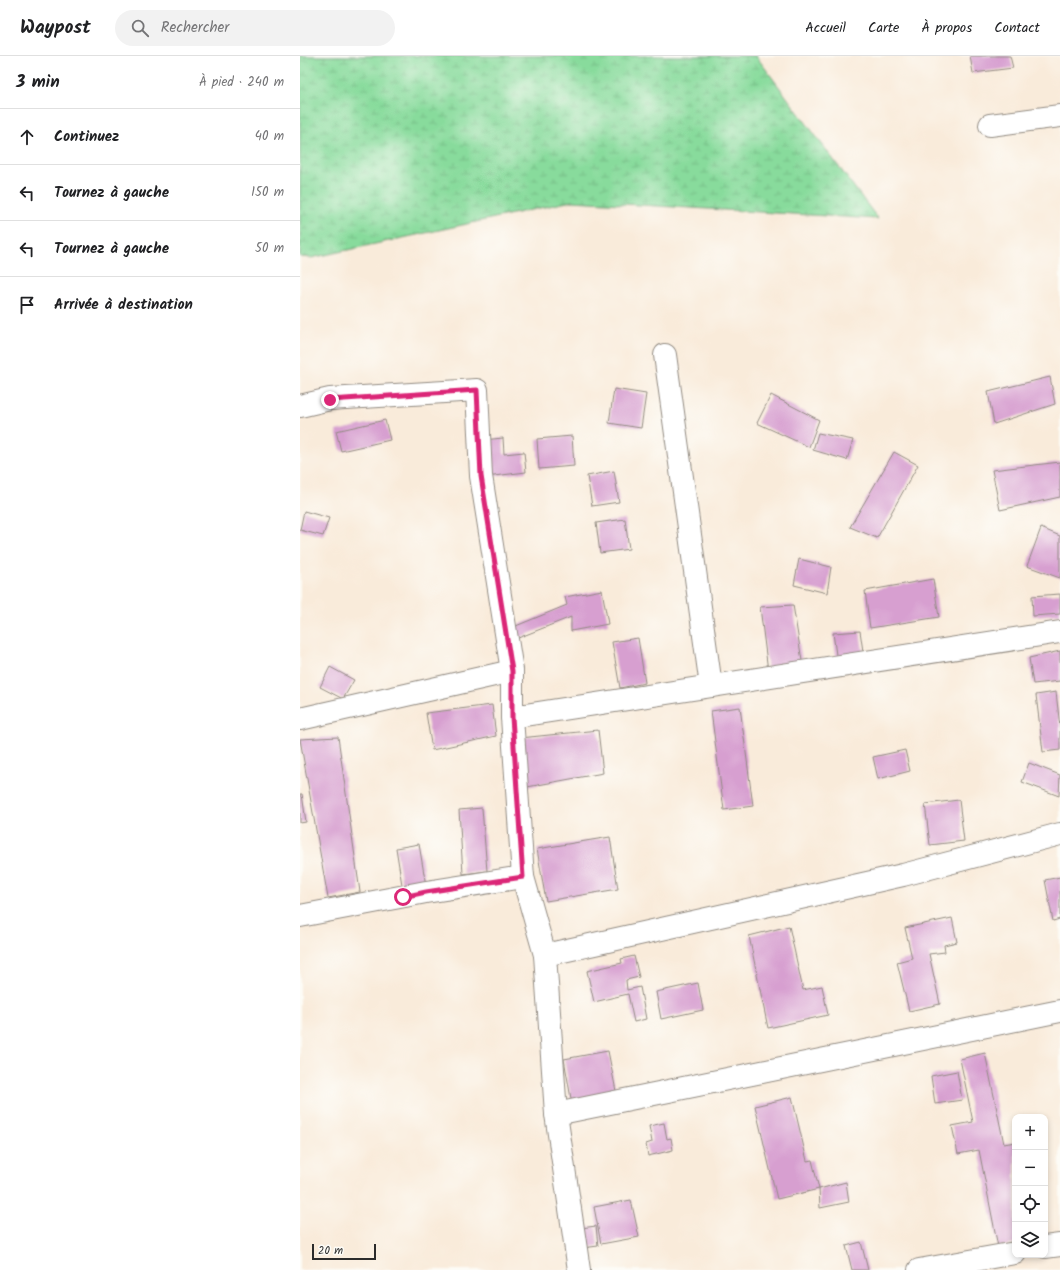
<!DOCTYPE html>
<html lang="fr">
<head>
<meta charset="utf-8">
<style>
  body { margin:0; font-family:Kalam,sans-serif; background:#f2f2f2; color:#202124 }
  .controls { position:absolute; right:12px; bottom:12px; display:grid; overflow:hidden; border-radius:8px; box-shadow:0 2px 6px #0003 }
  .controls button { width:36px; height:36px; display:grid; place-items:center; padding:0; border:0; border-bottom:1px solid #e0e0e0; background:#fff; color:#202124; font:20px sans-serif }
  .scale { position:absolute; left:12px; bottom:10px; width:64px; box-sizing:border-box; padding-left:4px; border:2px solid #2b2b2b; border-top:0; font-size:11px; line-height:14px; white-space:nowrap; color:#2b2b2b; -webkit-text-stroke:3px #fdfcf7; paint-order:stroke }
  .stop { position:absolute; width:12px; height:12px; margin:-9px; border:3px solid #db2777; border-radius:50%; background:#fff }
  .stop.end { background:#db2777; border-color:#fff; box-shadow:0 1px 4px #0008 }
  .list { margin:0; padding:0; list-style:none }
  h2 { display:flex; justify-content:space-between; align-items:center; height:52px; margin:0; padding:0 16px; font-size:17px }
  h2 small { font-size:13px; font-weight:400; color:#757577 }
  .list li { display:grid; grid-template-columns:26px 1fr auto; gap:12px; align-items:center; box-sizing:border-box; height:56px; padding:0 16px; border-top:1px solid #e0e0e0 }
  .list b { display:block; font-size:15px; white-space:nowrap }
  .list em { font-size:13px; font-style:normal; color:#757577 }
  .icon { flex:none; width:22px; height:22px; fill:none; stroke:currentColor; stroke-width:2; stroke-linecap:round; stroke-linejoin:round }
  .map { position:relative; flex:none; width:760px; height:1214px; overflow:hidden }
  header { display:flex; align-items:center; gap:24px; box-sizing:border-box; height:56px; padding:0 20px; background:#fff; border-bottom:1px solid #e0e0e0 }
  header strong { font-size:19px }
  nav { display:flex; gap:22px; margin-inline-start:auto; font-size:14px }
  .search { width:280px; height:36px; background:#f2f2f2; display:flex; align-items:center; gap:10px; box-sizing:border-box; padding:0 14px; border-radius:22px; color:#757577; font-size:15px }
  main { display:flex }
  aside { flex:1; background:#fff }
  .map>svg:first-child { display:block }
  .wetland { fill:url(#wetland-marsh); stroke:#5a8364 }
  .building { fill:#d79fd0 }
  .lines { fill:none; stroke-linecap:round; stroke-linejoin:round }
  .minor-casing { stroke:#928b82; stroke-width:24 }
  .minor { stroke:#fff; stroke-width:22 }
  .route { stroke:#db2777; stroke-width:5 }
</style>
</head>
<body>
<header>
<strong>Waypost</strong>
<div class="search"><svg class="icon" aria-label="search" viewBox="0 0 24 24"><circle cx="10" cy="10" r="6"/><path d="M15 15l6 6"/></svg>Rechercher</div>
<nav><a>Accueil</a><a>Carte</a><a>À propos</a><a>Contact</a></nav>
</header>
<main>
<aside>
<h2>3 min<small>À pied · 240 m</small></h2>
<ul class="list">
<li><svg class="icon" aria-label="ahead" viewBox="0 0 24 24"><path d="M12 20V5M6 11l6-6 6 6"/></svg><div><b>Continuez</b></div><em>40 m</em></li>
<li><svg class="icon" aria-label="left" viewBox="0 0 24 24"><path d="M17 20v-9H6M10 6l-5 5 5 5"/></svg><div><b>Tournez à gauche</b></div><em>150 m</em></li>
<li><svg class="icon" aria-label="left" viewBox="0 0 24 24"><path d="M17 20v-9H6M10 6l-5 5 5 5"/></svg><div><b>Tournez à gauche</b></div><em>50 m</em></li>
<li><svg class="icon" aria-label="arrive" viewBox="0 0 24 24"><path d="M6 21V4h12l-3 4 3 4H6"/></svg><div><b>Arrivée à destination</b></div></li>
</ul>
</aside>
<div class="map">
<svg width="760" height="1214" viewBox="0 0 760 1214">
  <defs>
    <pattern id="wetland-marsh" width="20" height="14" patternUnits="userSpaceOnUse"><rect width="20" height="14" fill="#88db9c"/><path d="M1 5h8M5 5V1M11 12h8M15 12V8" fill="none" stroke="#76bc87"/></pattern>
  </defs>
  <rect width="100%" height="100%" fill="#fdfcf7"/>
  <filter id="ink" filterUnits="userSpaceOnUse"><feTurbulence type="fractalNoise" baseFrequency=".025" numOctaves="2"/><feDisplacementMap in="SourceGraphic" scale="8" xChannelSelector="R" yChannelSelector="G"/><feConvolveMatrix kernelMatrix="1 2 1 2 8 2 1 2 1" color-interpolation-filters="sRGB"/></filter>
  <filter id="wash" filterUnits="userSpaceOnUse"><feTurbulence type="fractalNoise" baseFrequency=".012" numOctaves="4" result="noise"/><feDisplacementMap in="SourceGraphic" scale="16" xChannelSelector="R" yChannelSelector="G"/><feGaussianBlur stdDeviation="0.9" result="paint"/><feColorMatrix in="noise" values="0 0 0 0 0 0 0 0 0 0 0 0 0 0 0 0 0 1.4 0 .05"/><feComposite in="paint" operator="in"/></filter>
  <g filter="url(#wash)">
    <rect width="100%" height="100%" fill="#f9ebda"/>
    <path class="wetland" d="M0 0H456L578 163 272 145 11 202 0 201Z"/>
    <g id="blocks">
      <g class="building">
        <path d="M670 0H710L713 12 673 17Z"/>
        <path d="M750 321 755 348 694 368 688 336Z"/>
        <path d="M314 333 346 338 341 372 309 367Z"/>
        <path d="M471 339 519 364 509 391 457 367Z"/>
        <path d="M85 364 90 384 41 395 36 375Z"/>
        <path d="M518 377 553 384 547 404 513 394Z"/>
        <path d="M272 380 274 410 239 413 237 383Z"/>
        <path d="M203 382 204 398 224 396 226 416 186 421 183 384Z"/>
        <path d="M594 396 618 409 577 482 550 471Z"/>
        <path d="M760 406V441L700 454 692 414Z"/>
        <path d="M314 415 319 446 292 450 287 420Z"/>
        <path d="M4 455 29 462 23 480 0 474Z"/>
        <path d="M325 463 329 493 300 497 296 467Z"/>
        <path d="M741 472 760 480V522L727 510Z"/>
        <path d="M499 503 531 511 527 537 494 529Z"/>
        <path d="M633 523 639 561 570 572 565 535Z"/>
        <path d="M302 534 308 568 271 575V561L213 584 211 572 267 549 265 541Z"/>
        <path d="M760 538V558L733 560 732 540Z"/>
        <path d="M493 549 503 611 468 615 460 551Z"/>
        <path d="M560 575 564 602 537 606 533 577Z"/>
        <path d="M338 582 345 627 320 632 312 586Z"/>
        <path d="M760 595V625L733 628 729 602Z"/>
        <path d="M30 611 54 624 43 643 20 631Z"/>
        <path d="M756 636 760 671V694L743 696 736 639Z"/>
        <path d="M192 649 196 680 132 694 126 657Z"/>
        <path d="M440 651 453 750 424 754 411 655Z"/>
        <path d="M298 674 303 717 227 731 220 682Z"/>
        <path d="M38 681 60 836 28 842 0 683Z"/>
        <path d="M605 694 610 715 578 723 573 701Z"/>
        <path d="M729 707 760 719 759 740 722 726Z"/>
        <path d="M0 738H2L6 766 0 767Z"/>
        <path d="M659 744 664 785 630 789 625 748Z"/>
        <path d="M182 752 187 815 163 818 159 754Z"/>
        <path d="M310 781 318 833 246 845 237 793Z"/>
        <path d="M119 788 126 830 103 835 96 792Z"/>
        <path d="M760 821V863L753 865 745 824Z"/>
        <path d="M652 862 657 886 644 889 645 896 629 898 640 948 609 955 597 906 612 902 605 872Z"/>
        <path d="M489 870 503 934 522 930 528 959 468 972 449 880Z"/>
        <path d="M334 900 339 921 326 924 327 934 340 931 346 963 334 966 328 938 294 946 287 915 322 907 321 903Z"/>
        <path d="M398 927 403 954 361 963 356 936Z"/>
        <path d="M308 995 318 1045 273 1054 264 1003Z"/>
        <path d="M685 997 704 1088 715 1086V1188L698 1191 679 1094 658 1098 652 1070 673 1066 660 1003Z"/>
        <path d="M657 1015 662 1044 635 1048 631 1020Z"/>
        <path d="M492 1041 507 1105 512 1104 519 1133 477 1143 455 1050Z"/>
        <path d="M364 1067 367 1083 371 1082 373 1094 348 1100 346 1088 352 1086 349 1070Z"/>
        <path d="M546 1126 549 1146 520 1152 519 1133Z"/>
        <path d="M331 1144 339 1181 301 1188 294 1151Z"/>
        <path d="M296 1170 298 1190 283 1192 281 1172Z"/>
        <path d="M561 1186 568 1214H552L546 1190Z"/>
      </g>
    </g>
  </g>
  <g filter="url(#ink)">
    <use href="#blocks" fill-opacity="0" stroke="#928b82" stroke-width="1"/>
    <g class="lines">
      <g class="minor-casing">
        <g id="minor">
          <path d="M690 69 760 60"/>
          <path d="M365 299 411 630"/>
          <path d="M0 350 30 343 177 334 181 420 212 615V661L223 821 245 899 256 1058 279 1214"/>
          <path d="M212 661 760 576"/>
          <path d="M0 663 212 615"/>
          <path d="M0 860 126 836 223 821"/>
          <path d="M245 899 603 819 760 778"/>
          <path d="M256 1058 760 955"/>
          <path d="M745 1191 760 1189"/>
          <path d="M619 1214 715 1197"/>
        </g>
      </g>
      <use href="#minor" class="minor"/>
    </g>
  </g>
  <g class="lines" filter="url(#ink)">
    <path class="route" d="M30 344 177 334 181 420 212 615V661L223 821 126 836 103 841"/>
  </g>
</svg>
<div class="controls">
<button>+</button>
<button>−</button>
<button><svg class="icon" aria-label="locate" viewBox="0 0 24 24"><circle cx="12" cy="12" r="6"/><path d="M12 2v4M12 18v4M2 12h4M18 12h4"/></svg></button>
<button><svg class="icon" aria-label="layers" viewBox="0 0 24 24"><path d="M12 4l9 5-9 5-9-5zM3 14l9 5 9-5"/></svg></button>
</div>
<div class="scale">20 m</div>
<div class="stop" style="left:103px;top:841px"></div>
<div class="stop end" style="left:30px;top:344px"></div>
</div>
</main>
</body>
</html>
